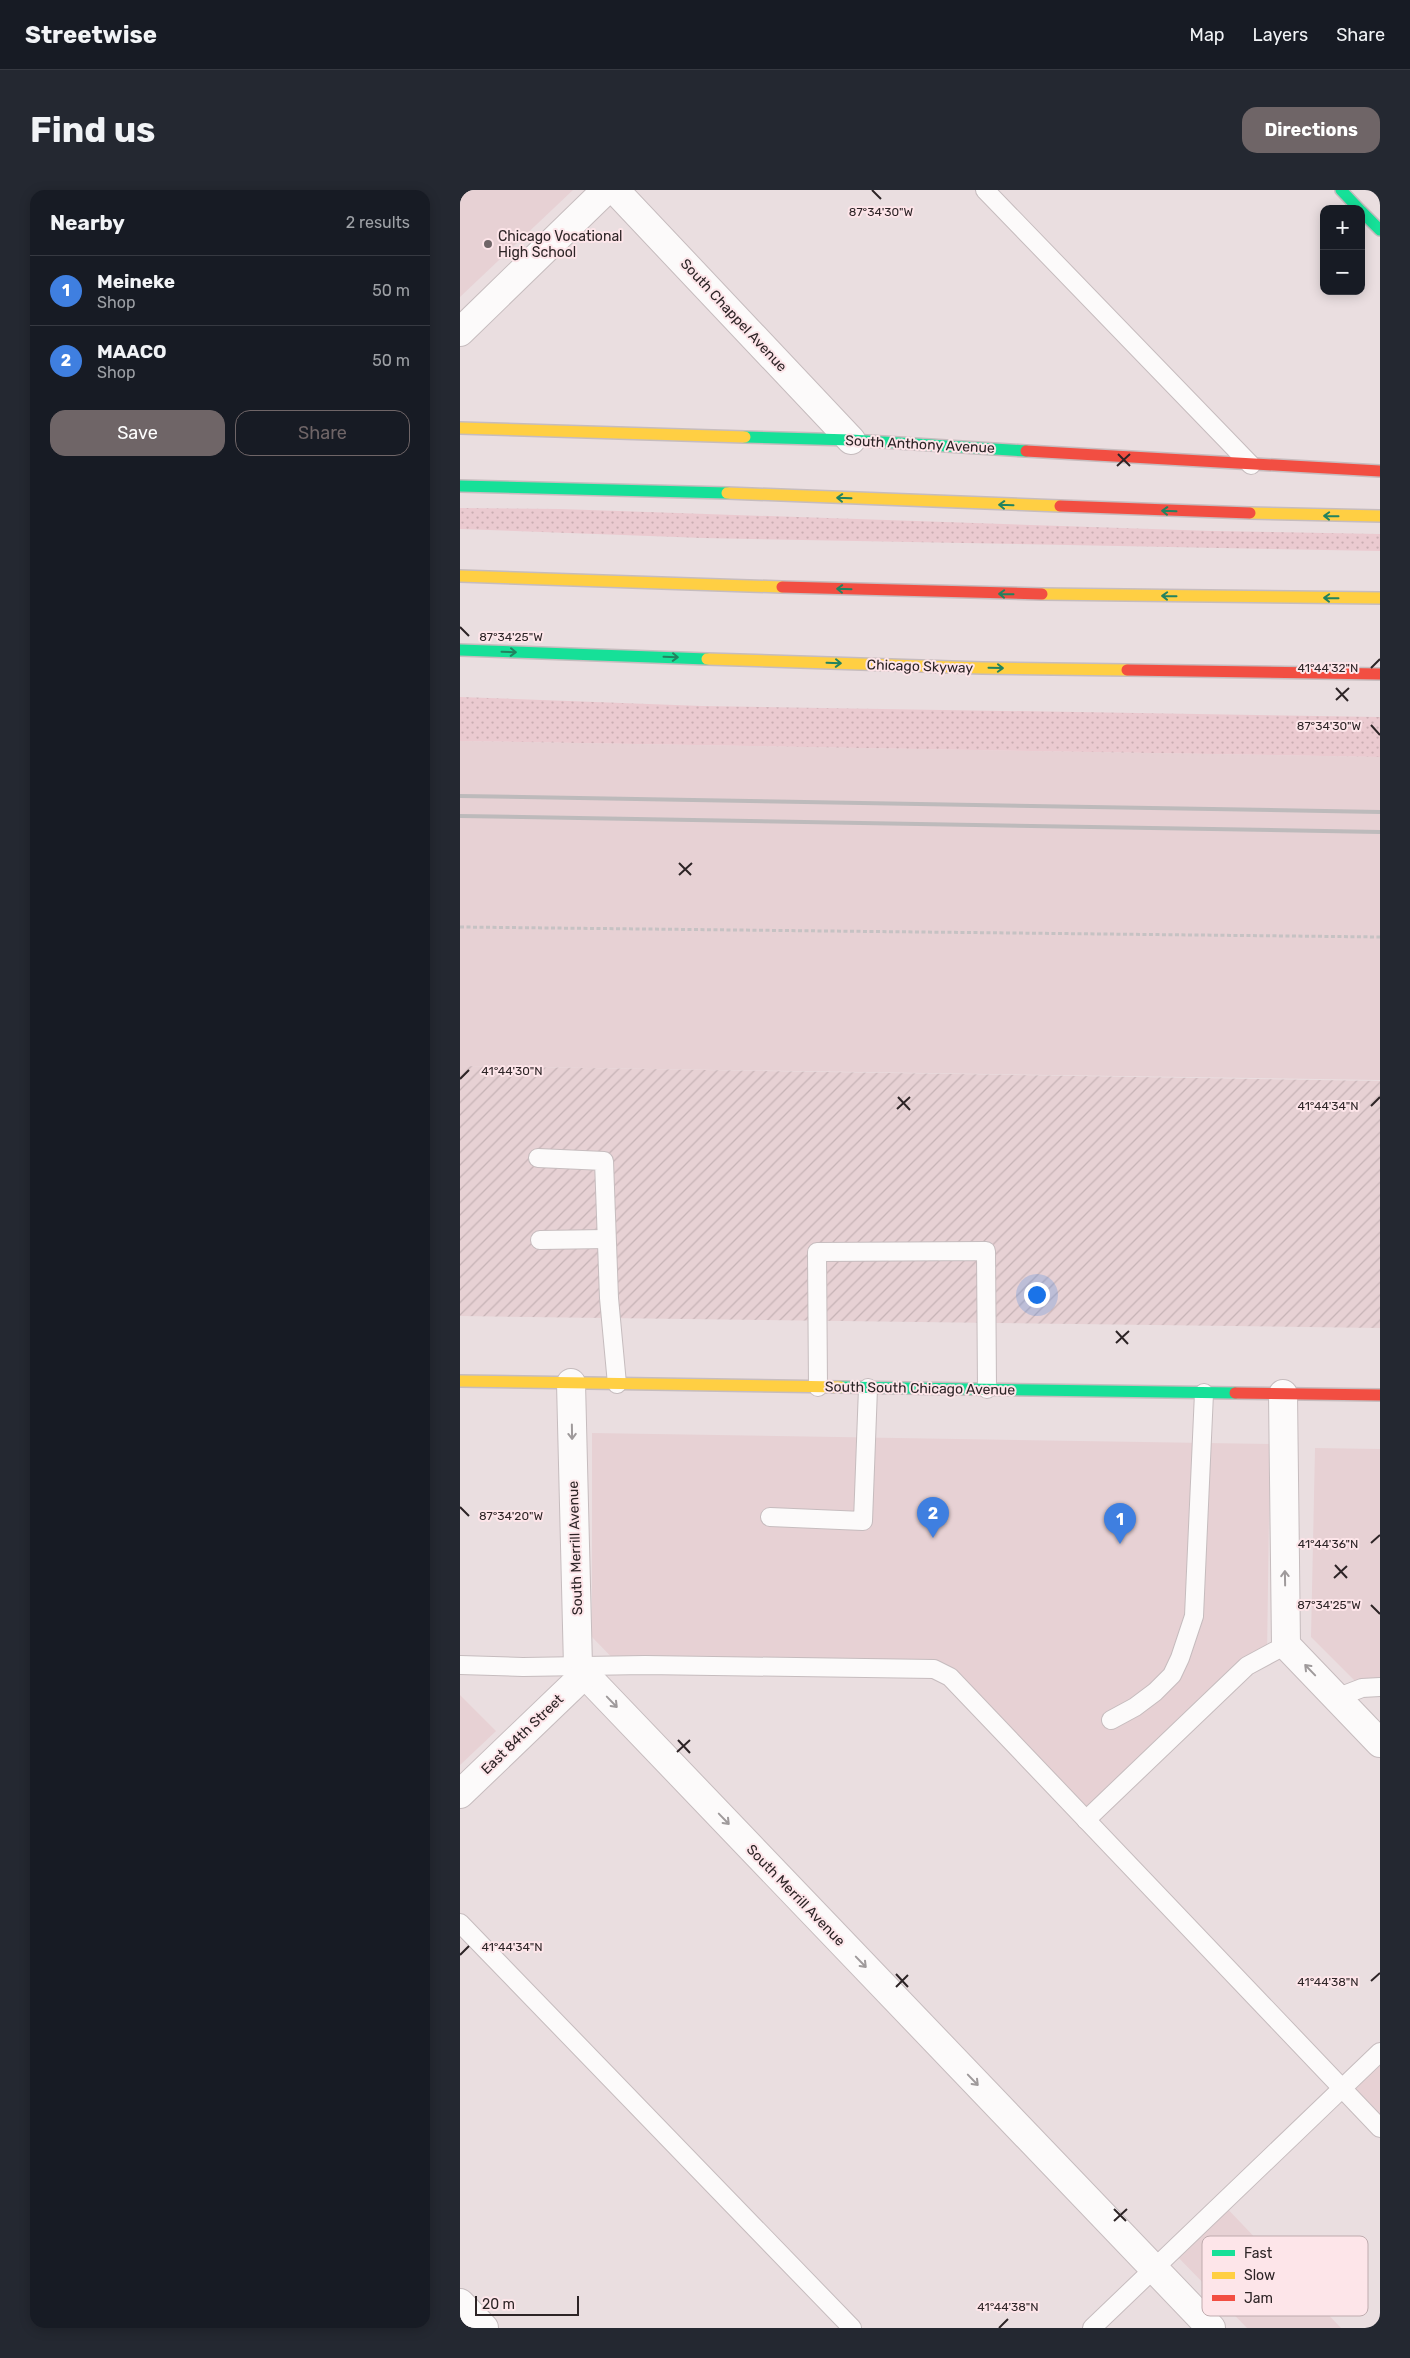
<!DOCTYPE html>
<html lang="en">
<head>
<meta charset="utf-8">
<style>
  body { margin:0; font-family:Rubik,sans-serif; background:#242831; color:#f1f3f6 }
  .controls { position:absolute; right:15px; top:15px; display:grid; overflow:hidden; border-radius:10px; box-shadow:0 2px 12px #0003 }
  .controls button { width:45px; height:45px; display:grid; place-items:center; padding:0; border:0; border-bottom:1px solid #363941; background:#171b24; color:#f1f3f6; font:25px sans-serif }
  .scale { position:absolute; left:15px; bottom:12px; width:104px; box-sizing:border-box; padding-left:5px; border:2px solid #2d2426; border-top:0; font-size:14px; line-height:18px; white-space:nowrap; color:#2d2426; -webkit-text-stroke:4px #fde5e9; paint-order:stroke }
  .you { position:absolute; left:576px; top:1104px; width:18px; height:18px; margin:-12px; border:4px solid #fff; border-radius:50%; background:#1a73e8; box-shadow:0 0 0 8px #1a73e833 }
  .badge { display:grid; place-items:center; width:32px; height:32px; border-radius:50%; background:#6f6567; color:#fff; font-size:16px; font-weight:700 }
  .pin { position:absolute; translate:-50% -41px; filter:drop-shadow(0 1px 2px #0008) }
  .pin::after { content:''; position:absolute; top:26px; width:18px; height:15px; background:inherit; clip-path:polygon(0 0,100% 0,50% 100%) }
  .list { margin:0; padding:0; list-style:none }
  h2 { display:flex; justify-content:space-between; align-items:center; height:65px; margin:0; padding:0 20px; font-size:21px }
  h2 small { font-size:16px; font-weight:400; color:#9ea1a6 }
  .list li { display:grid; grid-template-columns:32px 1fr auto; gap:15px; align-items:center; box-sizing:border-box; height:70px; padding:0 20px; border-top:1px solid #363941 }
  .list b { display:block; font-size:19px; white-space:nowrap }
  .list p { margin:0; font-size:16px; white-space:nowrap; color:#9ea1a6 }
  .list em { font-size:16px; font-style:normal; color:#9ea1a6 }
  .actions { display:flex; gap:10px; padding:15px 20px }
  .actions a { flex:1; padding:11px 0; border:1px solid #6f6567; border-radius:15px; text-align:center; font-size:18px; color:#6f6567 }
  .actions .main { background:#6f6567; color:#fff }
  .map { position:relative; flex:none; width:920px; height:2138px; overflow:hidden; border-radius:15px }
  header { display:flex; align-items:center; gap:30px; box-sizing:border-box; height:70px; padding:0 25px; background:#171b24; border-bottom:1px solid #363941 }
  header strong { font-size:24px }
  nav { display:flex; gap:28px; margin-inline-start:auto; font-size:18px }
  .intro { display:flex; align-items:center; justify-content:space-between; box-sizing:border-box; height:120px; padding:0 30px }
  h1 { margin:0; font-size:35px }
  .button { padding:12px 22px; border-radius:15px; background:#6f6567; color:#fff; font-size:18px; font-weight:700 }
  main { display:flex; gap:30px; padding:0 30px }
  aside { flex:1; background:#171b24; border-radius:15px; box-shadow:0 2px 12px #0003 }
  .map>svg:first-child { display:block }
  .built { fill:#e7d1d4 }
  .industrial { fill:url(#industrial-furrows) }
  .grass { fill:url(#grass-dots) }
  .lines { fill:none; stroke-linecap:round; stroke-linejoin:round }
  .lane-casing { stroke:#c6bcbe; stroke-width:20 }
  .street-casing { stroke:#c6bcbe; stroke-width:30 }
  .fast-casing { stroke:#c6bcbe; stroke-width:14 }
  .slow-casing { stroke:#c6bcbe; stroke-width:14 }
  .jam-casing { stroke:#c6bcbe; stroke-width:14 }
  .path { stroke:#c6c2c3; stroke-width:3; stroke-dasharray:4 2.5; stroke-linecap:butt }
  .lane { stroke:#fcfafa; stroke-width:18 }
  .street { stroke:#fcfafa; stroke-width:28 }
  .fast { stroke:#16e098; stroke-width:11 }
  .slow { stroke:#ffcf43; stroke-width:11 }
  .jam { stroke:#f24e42; stroke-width:11 }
  .rail { stroke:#bdbabb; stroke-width:4 }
  .oneway { stroke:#22825f }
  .oneway2 { stroke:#9f9a9b }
  .ticks { fill:none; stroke:#2d2426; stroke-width:2 }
  .poi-dot { fill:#6f6567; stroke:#fde5e9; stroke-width:2 }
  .labels { text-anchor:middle; stroke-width:4; stroke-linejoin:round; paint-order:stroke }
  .poi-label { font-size:14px; fill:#2d2426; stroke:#fde5e9; text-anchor:start }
  .street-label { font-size:14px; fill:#2d2426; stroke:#fde5e9 }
  .key { fill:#fde5e9; stroke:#bfabae; stroke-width:1 }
  .key-label { font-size:14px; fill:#2d2426 }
  .ticks-label { font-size:12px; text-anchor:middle; fill:#2d2426; stroke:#fde5e9; stroke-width:4; stroke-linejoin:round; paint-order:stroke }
</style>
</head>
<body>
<header>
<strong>Streetwise</strong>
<nav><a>Map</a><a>Layers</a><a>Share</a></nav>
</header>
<div class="intro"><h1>Find us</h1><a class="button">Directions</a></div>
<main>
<aside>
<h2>Nearby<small>2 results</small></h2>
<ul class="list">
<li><span class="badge" style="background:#3f7fe0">1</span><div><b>Meineke</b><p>Shop</p></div><em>50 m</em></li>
<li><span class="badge" style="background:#3f7fe0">2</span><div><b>MAACO</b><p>Shop</p></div><em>50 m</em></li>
</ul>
<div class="actions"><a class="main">Save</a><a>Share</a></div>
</aside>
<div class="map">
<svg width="920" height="2138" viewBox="0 0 920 2138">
  <defs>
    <pattern id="industrial-furrows" width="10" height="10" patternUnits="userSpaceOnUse" patternTransform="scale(1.25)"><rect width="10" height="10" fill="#e7d1d4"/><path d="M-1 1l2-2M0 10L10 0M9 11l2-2" fill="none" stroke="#c6b3b6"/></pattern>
    <pattern id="grass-dots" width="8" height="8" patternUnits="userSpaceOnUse" patternTransform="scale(1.25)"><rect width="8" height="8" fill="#ebcad0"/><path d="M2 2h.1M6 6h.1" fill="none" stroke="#caadb2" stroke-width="1.8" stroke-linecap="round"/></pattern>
  </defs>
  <rect width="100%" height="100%" fill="#eadee0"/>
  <g class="built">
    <path d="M0 0H113L0 107Z"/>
    <path d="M0 551 920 567V890L0 876Z"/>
    <path d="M132 1243 810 1254 807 1465 626 1630 490 1487 167 1483 132 1447Z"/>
    <path d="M855 1258 920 1259V1497L902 1498 851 1447Z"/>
    <path d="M0 1505 36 1541 0 1575Z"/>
    <path d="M920 1862V1938L882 1898Z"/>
    <path d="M762 2013 881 2138H787L712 2061Z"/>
  </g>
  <path class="industrial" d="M0 876 920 891V1138L0 1126Z"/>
  <g class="grass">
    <path d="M0 318 100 319 752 341 920 344V361L243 348 0 339Z"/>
    <path d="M0 507 242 516 920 527V567L0 551Z"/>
  </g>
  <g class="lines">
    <g class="lane-casing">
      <g id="lane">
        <path d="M525 0 791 275"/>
        <path d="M78 968 144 971 149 1108 157 1194"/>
        <path d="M80 1050 146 1049"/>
        <path d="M358 1197 357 1062 526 1061 527 1199"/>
        <path d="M310 1327 403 1331 408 1198"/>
        <path d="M0 1475 63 1477 185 1475 474 1479 490 1487 920 1938"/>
        <path d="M876 1508 902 1498 920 1497"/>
        <path d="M651 1530 675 1517 695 1502 712 1485 720 1468 734 1426 744 1203"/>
        <path d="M626 1630 787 1476 826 1455"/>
        <path d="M0 1733 392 2138"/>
        <path d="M632 2138 920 1862"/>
      </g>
    </g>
    <g class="street-casing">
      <g id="street">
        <path d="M155 0 391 250"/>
        <path d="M0 142 146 0"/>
        <path d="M111 1193 118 1477 751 2138"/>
        <path d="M823 1204 826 1455 920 1553"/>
        <path d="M0 1604 125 1484"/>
        <path d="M0 2113 24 2138"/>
      </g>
    </g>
    <g class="fast-casing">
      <g id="fast">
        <path d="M881 0 899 19"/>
        <path d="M901 21 920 40"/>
        <path d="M285 247 391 250 566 261"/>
        <path d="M0 296 267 303"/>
        <path d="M0 460 247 469"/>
        <path d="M381 1197 775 1203"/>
      </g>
    </g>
    <g class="slow-casing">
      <g id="slow">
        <path d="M0 238 285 247"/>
        <path d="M267 303 600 316"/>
        <path d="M790 323 920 326"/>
        <path d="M0 386 322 397"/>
        <path d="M582 404 920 408"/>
        <path d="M247 469 522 478 667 480"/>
        <path d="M0 1191 381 1197"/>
      </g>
    </g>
    <g class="jam-casing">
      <g id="jam">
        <path d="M566 261 920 281"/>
        <path d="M600 316 790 323"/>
        <path d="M322 397 582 404"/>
        <path d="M667 480 920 484"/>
        <path d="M775 1203 920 1205"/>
      </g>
    </g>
    <path class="path" d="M0 737 920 747"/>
    <use href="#lane" class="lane"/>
    <use href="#street" class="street"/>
    <use href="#fast" class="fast"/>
    <use href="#slow" class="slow"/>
    <use href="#jam" class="jam"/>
    <g class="rail">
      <path d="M0 606 920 622"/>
      <path d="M0 626 920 642"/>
    </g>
  </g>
  <defs><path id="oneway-shaft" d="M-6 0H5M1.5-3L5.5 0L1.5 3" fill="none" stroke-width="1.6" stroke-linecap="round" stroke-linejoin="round" transform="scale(1.25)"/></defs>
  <g class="oneway">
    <use href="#oneway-shaft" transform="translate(384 308) rotate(-178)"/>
    <use href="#oneway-shaft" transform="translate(546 315) rotate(-178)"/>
    <use href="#oneway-shaft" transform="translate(709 321) rotate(-178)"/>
    <use href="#oneway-shaft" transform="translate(871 326) rotate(-179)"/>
    <use href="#oneway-shaft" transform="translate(384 399) rotate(-178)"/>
    <use href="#oneway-shaft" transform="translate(546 404) rotate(-179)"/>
    <use href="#oneway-shaft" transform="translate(709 406) rotate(-179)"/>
    <use href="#oneway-shaft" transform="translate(871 408) rotate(-179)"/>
    <use href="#oneway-shaft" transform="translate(49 462) rotate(2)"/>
    <use href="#oneway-shaft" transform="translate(211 467) rotate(2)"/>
    <use href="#oneway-shaft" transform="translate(374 473) rotate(2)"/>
    <use href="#oneway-shaft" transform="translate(536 478) rotate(1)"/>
  </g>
  <g class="oneway2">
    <use href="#oneway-shaft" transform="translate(112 1242) rotate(89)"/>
    <use href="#oneway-shaft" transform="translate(825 1388) rotate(-91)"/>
    <use href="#oneway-shaft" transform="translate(850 1480) rotate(-134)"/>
    <use href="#oneway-shaft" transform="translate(152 1512) rotate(46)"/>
    <use href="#oneway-shaft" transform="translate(264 1629) rotate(46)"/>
    <use href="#oneway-shaft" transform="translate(401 1772) rotate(46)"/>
    <use href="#oneway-shaft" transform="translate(513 1890) rotate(46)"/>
  </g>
  <path class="ticks" d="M412 0 421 9M658 264 670 276M657 276 670 264M0 437 9 446M911 478 920 469M876 498 888 511M876 510 889 498M911 535 920 545M219 673 231 685M219 685 232 673M0 889 9 880M438 907 450 920M911 916 920 907M437 919 450 907M656 1141 668 1154M656 1153 669 1141M0 1317 9 1326M911 1353 920 1345M875 1375 887 1388M874 1388 887 1376M911 1415 920 1424M218 1550 230 1563M217 1562 230 1550M0 1765 9 1756M436 1784 448 1797M911 1791 920 1783M436 1797 448 1785M654 2019 666 2031M654 2031 667 2019M539 2138 548 2129"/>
  <circle class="poi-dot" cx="28" cy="54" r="5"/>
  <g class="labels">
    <g class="poi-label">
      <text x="38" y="51">Chicago Vocational<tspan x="38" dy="16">High School</tspan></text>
    </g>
    <g class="street-label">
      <text transform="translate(274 125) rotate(47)" y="5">South Chappel Avenue</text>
      <text transform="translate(460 254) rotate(3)" y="5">South Anthony Avenue</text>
      <text transform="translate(460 476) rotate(2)" y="5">Chicago Skyway</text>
      <text transform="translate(460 1198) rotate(1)" y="5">South South Chicago Avenue</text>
      <text transform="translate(115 1358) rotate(-92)" y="5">South Merrill Avenue</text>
      <text transform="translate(62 1544) rotate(-44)" y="5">East 84th Street</text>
      <text transform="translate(336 1705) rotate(46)" y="5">South Merrill Avenue</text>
    </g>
  </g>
  <rect x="742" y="2046" width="166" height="80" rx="8" class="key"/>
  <rect x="752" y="2060" width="23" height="6" fill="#16e098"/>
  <rect x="752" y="2082" width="23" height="7" fill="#ffcf43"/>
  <rect x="752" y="2105" width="23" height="6" fill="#f24e42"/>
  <g class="key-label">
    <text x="784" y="2068">Fast</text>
    <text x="784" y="2090">Slow</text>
    <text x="784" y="2113">Jam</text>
  </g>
  <g class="ticks-label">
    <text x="421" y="26">87°34'30"W</text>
    <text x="51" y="451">87°34'25"W</text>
    <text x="868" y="482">41°44'32"N</text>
    <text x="869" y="540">87°34'30"W</text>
    <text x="52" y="885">41°44'30"N</text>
    <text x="868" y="920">41°44'34"N</text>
    <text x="51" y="1330">87°34'20"W</text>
    <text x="868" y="1358">41°44'36"N</text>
    <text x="869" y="1419">87°34'25"W</text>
    <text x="52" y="1761">41°44'34"N</text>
    <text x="868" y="1796">41°44'38"N</text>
    <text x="548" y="2121">41°44'38"N</text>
  </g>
</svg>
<div class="controls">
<button>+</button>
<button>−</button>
</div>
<div class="scale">20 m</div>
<div class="you"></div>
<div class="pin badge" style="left:660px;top:1354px;background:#3f7fe0">1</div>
<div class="pin badge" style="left:473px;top:1348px;background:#3f7fe0">2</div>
</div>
</main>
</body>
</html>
